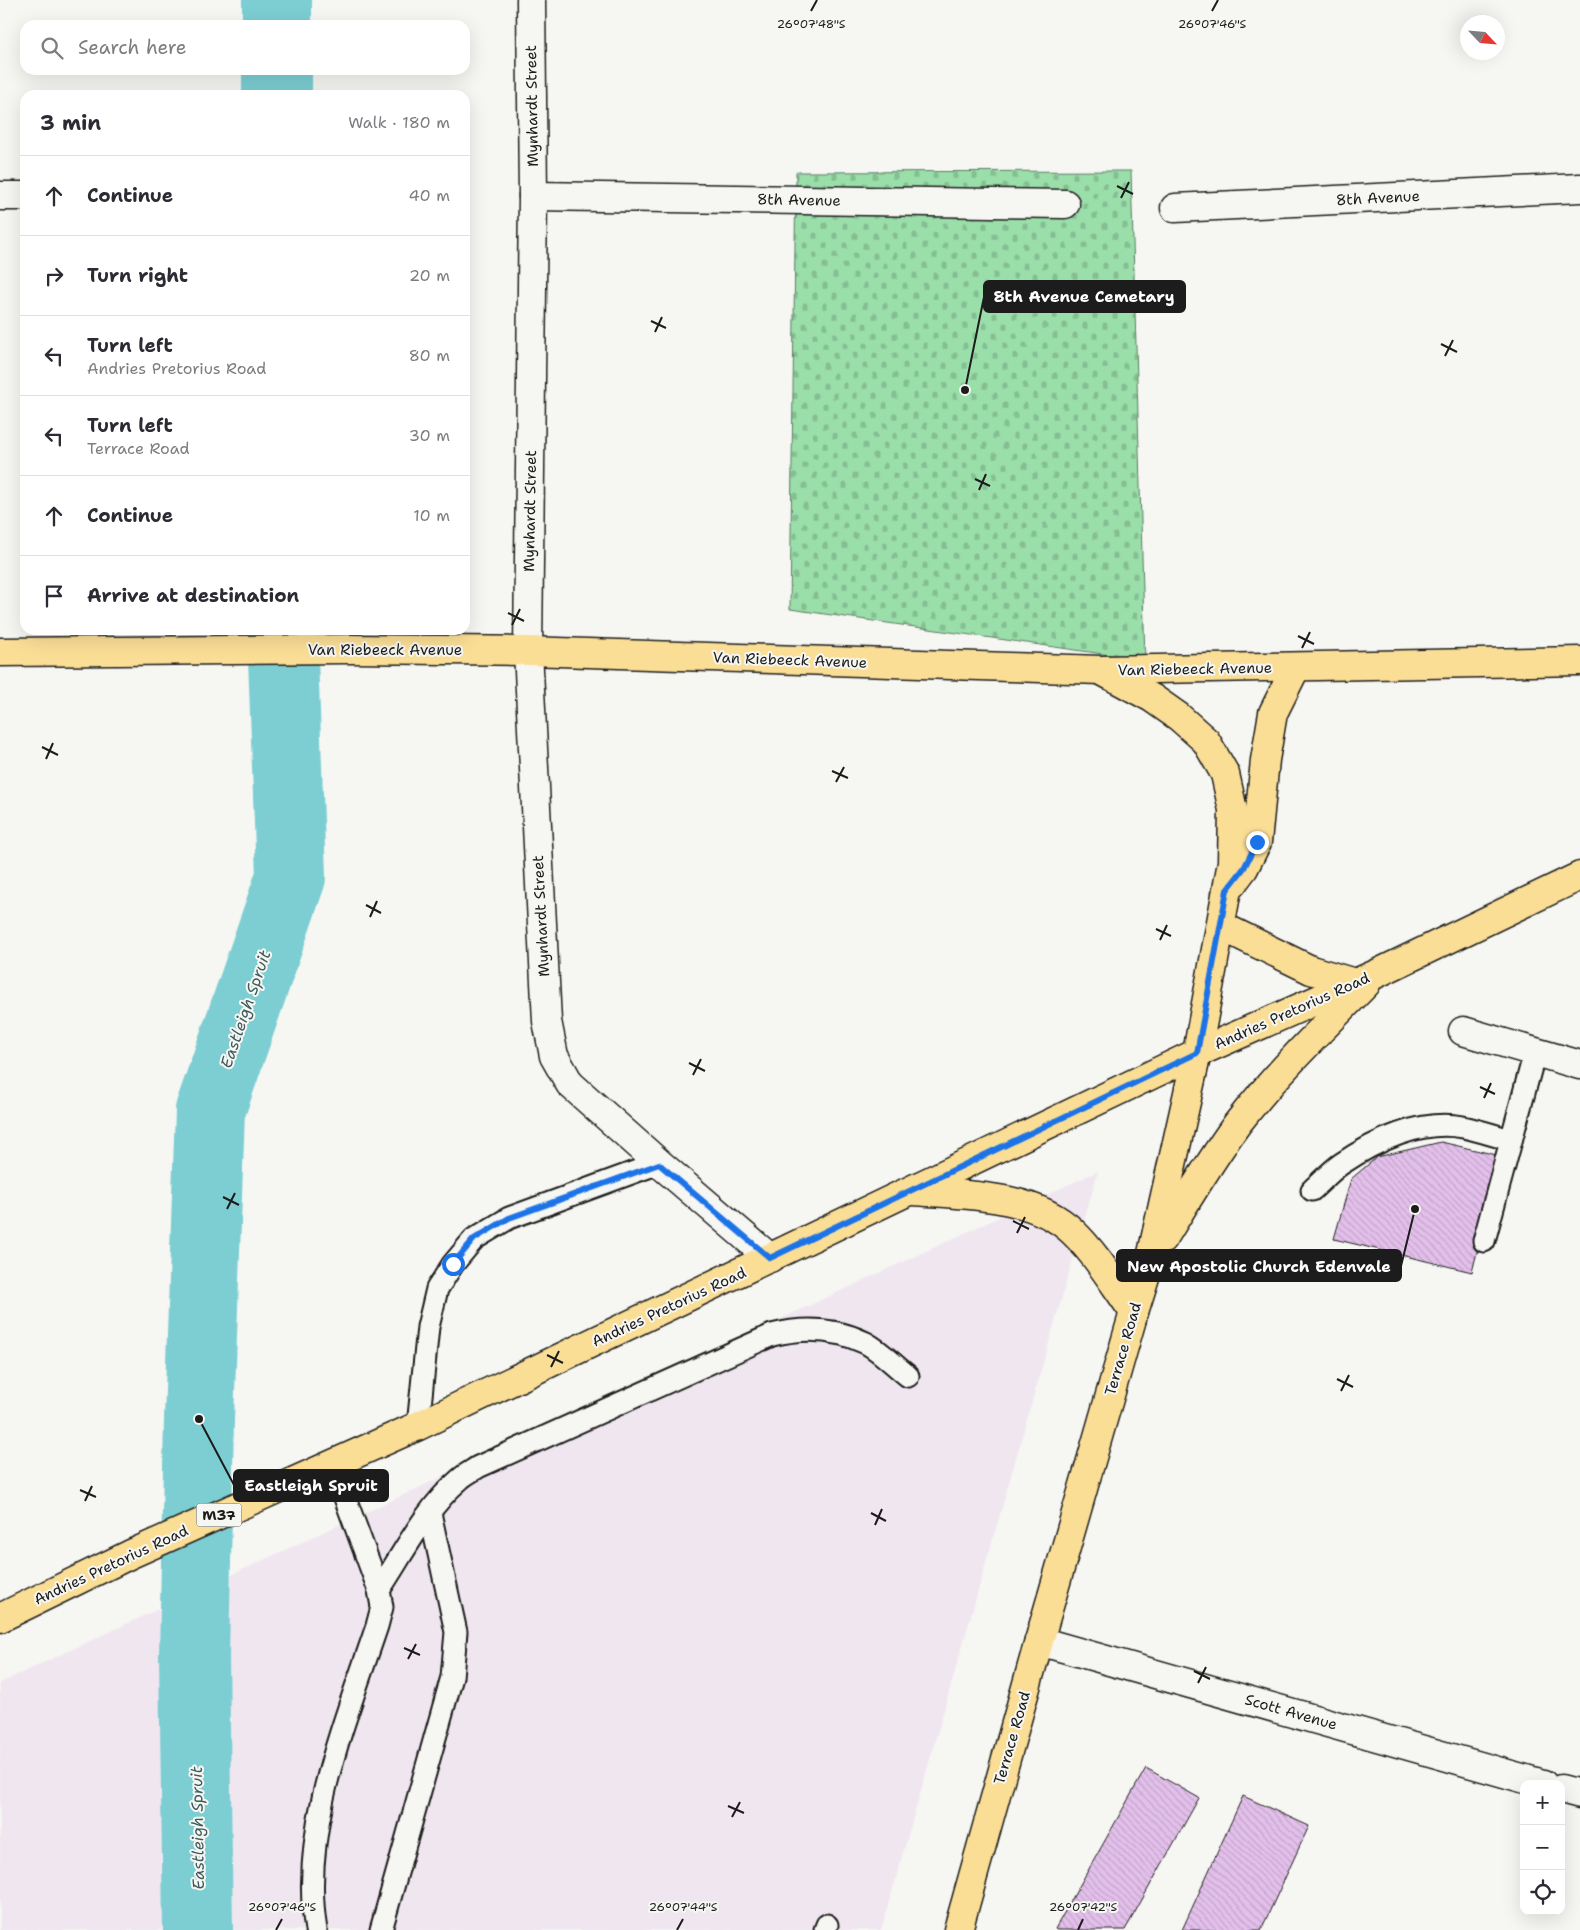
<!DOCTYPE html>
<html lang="en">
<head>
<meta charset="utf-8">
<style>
  body { margin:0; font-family:"Shantell Sans",sans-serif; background:#f2f2f3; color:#2b2b33 }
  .controls { position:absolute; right:15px; bottom:15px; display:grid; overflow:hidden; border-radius:10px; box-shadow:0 5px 20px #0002 }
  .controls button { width:45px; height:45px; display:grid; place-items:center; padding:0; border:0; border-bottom:1px solid #e1e1e2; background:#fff; color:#2b2b33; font:25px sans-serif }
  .compass { position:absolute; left:1460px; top:15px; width:45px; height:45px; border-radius:50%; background:#fff; box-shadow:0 5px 20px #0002; rotate:116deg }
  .stop { position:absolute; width:15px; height:15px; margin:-11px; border:4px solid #1a73e8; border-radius:50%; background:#fff }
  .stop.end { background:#1a73e8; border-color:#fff; box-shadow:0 1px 5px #0008 }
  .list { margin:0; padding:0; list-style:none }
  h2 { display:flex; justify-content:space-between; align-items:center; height:65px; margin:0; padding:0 20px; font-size:21px }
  h2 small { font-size:16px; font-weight:400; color:#7c7c81 }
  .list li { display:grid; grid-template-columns:32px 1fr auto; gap:15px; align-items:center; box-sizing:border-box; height:80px; padding:0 20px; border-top:1px solid #e1e1e2 }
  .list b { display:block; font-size:19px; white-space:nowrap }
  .list p { margin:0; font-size:16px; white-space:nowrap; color:#7c7c81 }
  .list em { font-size:16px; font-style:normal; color:#7c7c81 }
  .icon { flex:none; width:28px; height:28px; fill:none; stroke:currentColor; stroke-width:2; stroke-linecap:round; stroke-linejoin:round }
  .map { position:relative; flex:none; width:1580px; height:1930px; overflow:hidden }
  .search { position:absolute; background:#fff; box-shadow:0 5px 20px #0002; left:20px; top:20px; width:450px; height:55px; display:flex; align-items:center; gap:12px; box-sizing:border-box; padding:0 18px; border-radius:15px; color:#7c7c81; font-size:19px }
  .panel { position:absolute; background:#fff; box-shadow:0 5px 20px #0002; left:20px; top:90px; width:450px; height:545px; border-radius:15px }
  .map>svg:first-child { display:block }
  .built { fill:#f0e6f0 }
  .cemetery { fill:url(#cemetery-stones); stroke:#5b7d63 }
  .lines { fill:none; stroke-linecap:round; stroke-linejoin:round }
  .river { stroke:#7cced3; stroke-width:70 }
  .building { fill:url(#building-back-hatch); stroke:#1c1c1c }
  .lane-casing { stroke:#1c1c1c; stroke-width:25 }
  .street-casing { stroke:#1c1c1c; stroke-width:31 }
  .primary-casing { stroke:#1c1c1c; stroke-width:31 }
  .lane { stroke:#f6f6f2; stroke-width:21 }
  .street { stroke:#f6f6f2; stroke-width:28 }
  .primary { stroke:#fbde96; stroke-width:28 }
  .route { stroke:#1a73e8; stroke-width:6 }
  .ticks { fill:none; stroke:#1c1c1c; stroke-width:2 }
  .labels { text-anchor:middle; stroke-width:4; stroke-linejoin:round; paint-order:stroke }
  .shield { fill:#f6f6f2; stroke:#5d5d5c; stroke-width:1 }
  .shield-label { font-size:14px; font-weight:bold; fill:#1c1c1c }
  .street-label { font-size:15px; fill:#1c1c1c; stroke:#f6f6f2 }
  .water-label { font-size:16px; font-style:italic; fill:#3e5a5c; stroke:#f6f6f2 }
  .ticks-label { font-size:12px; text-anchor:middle; fill:#1c1c1c; stroke:#f6f6f2; stroke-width:4; stroke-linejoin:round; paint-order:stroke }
  .leader { fill:none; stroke:#1c1c1c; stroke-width:2 }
  .callout-dot { fill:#1c1c1c; stroke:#f6f6f2; stroke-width:2 }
  .callout { fill:#1c1c1c; stroke:#1c1c1c; stroke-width:2 }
  .callout-label { font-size:16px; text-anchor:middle; font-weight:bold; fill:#fff }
</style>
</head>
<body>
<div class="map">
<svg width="1580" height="1930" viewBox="0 0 1580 1930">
  <defs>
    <pattern id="cemetery-stones" width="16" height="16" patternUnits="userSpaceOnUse" patternTransform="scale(1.25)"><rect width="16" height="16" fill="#9adeaa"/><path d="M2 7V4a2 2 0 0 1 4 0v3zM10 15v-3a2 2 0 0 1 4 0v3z" fill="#84be92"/></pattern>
    <pattern id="building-back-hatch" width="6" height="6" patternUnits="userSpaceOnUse" patternTransform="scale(1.25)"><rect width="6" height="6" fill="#e3c0eb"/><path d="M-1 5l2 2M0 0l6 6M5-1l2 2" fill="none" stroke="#c2a4c9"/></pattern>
  </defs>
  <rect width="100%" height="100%" fill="#f6f6f2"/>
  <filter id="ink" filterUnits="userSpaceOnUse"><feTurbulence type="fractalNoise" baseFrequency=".02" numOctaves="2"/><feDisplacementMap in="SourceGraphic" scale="10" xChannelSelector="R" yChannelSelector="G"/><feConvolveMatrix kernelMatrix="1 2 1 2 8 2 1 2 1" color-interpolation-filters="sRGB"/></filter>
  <g filter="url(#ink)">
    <path class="built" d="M1098 1171 881 1930H0V1683Z"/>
    <path class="cemetery" d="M1131 171 1145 660 790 609 796 172Z"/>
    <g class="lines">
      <g class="river">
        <path d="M277 0V25"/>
        <path d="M277 70V95"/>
        <path d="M198 1930 194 1656 199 1419 210 1111 291 877 282 630"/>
      </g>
    </g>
    <g class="building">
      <path d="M1441 1142 1501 1156 1472 1272 1334 1239 1351 1179 1377 1157Z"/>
      <path d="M1146 1768 1199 1798 1125 1930H1057L1055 1929Z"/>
      <path d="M1243 1796 1309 1826 1261 1930H1182Z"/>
    </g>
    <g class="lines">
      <g class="lane-casing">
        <g id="lane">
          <path d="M1312 1190C1322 1181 1331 1171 1341 1164 1375 1141 1421 1119 1463 1127 1479 1130 1495 1136 1511 1140"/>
          <path d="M1484 1241 1535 1052"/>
          <path d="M418 1426 428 1327 437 1289 453 1264 474 1239 509 1218 659 1163"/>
          <path d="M379 1590C403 1554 426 1508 459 1480 464 1475 472 1471 478 1467L772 1335C804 1327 835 1328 866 1343 881 1351 895 1366 908 1376"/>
          <path d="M316 1930C299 1830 346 1719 377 1626L382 1607 379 1590 333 1465"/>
          <path d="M381 1930 452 1677 456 1632 430 1513"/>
          <path d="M825 1930 827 1925"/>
        </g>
      </g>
      <g class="street-casing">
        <g id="street">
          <path d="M531 0 533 196 528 651 547 1021 554 1056 570 1084 659 1163 770 1258"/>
          <path d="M0 196H25"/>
          <path d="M533 196 1065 204"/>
          <path d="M1175 208 1580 188"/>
          <path d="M1463 1031 1580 1065"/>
          <path d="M1039 1641 1543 1784"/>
          <path d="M1561 1789 1580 1794"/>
        </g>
      </g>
      <g class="primary-casing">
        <g id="primary">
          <path d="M0 652 350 649 528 651 1101 670 1580 661"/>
          <path d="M1232 884 1244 868 1257 842 1265 760 1273 713 1296 667"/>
          <path d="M1221 926 1311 970 1355 983"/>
          <path d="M913 1191C965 1195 1034 1194 1073 1232 1097 1255 1115 1286 1134 1312"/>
          <path d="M1163 1239C1187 1200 1210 1161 1237 1124 1276 1074 1321 1030 1366 984"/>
          <path d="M0 1618 131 1554 418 1426 1197 1053 1376 974 1580 876"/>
          <path d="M958 1930 1039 1641 1134 1312 1151 1258 1197 1053 1232 862 1233 810 1225 774 1206 741 1179 717 1152 698 1102 671"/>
        </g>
      </g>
      <use href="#lane" class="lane"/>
      <use href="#street" class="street"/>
      <use href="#primary" class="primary"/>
    </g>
  </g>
  <g class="lines" filter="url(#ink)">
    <path class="route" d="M453 1264 474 1239 509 1218 659 1164 770 1258 1197 1053 1227 890 1244 868 1257 842"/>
  </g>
  <path class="ticks" d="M811 11 817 0M1212 11 1218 0M1117 186 1133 194M1121 198 1129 182M651 321 666 328M655 332 662 317M1441 344 1457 352M1445 356 1453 340M975 479 990 486M979 490 986 474M508 613 524 621M512 625 520 609M1298 636 1314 644M1302 648 1310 632M42 747 58 755M46 759 53 743M832 771 848 778M836 782 844 767M366 905 381 913M370 917 377 901M1156 929 1171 936M1160 940 1167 925M689 1063 705 1071M693 1075 701 1059M1480 1087 1495 1094M1484 1098 1491 1083M223 1197 239 1205M227 1209 235 1193M1013 1221 1029 1229M1017 1233 1025 1217M547 1355 563 1363M551 1367 559 1351M1337 1379 1353 1387M1341 1391 1349 1375M80 1490 96 1497M85 1501 92 1486M871 1513 886 1521M875 1525 882 1509M404 1648 420 1655M408 1659 416 1644M1194 1671 1210 1679M1198 1683 1206 1667M728 1806 744 1813M732 1817 740 1802M276 1930 282 1919M677 1930 683 1919M1078 1930 1083 1919"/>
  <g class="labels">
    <rect class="shield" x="196.5" y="1503.5" width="45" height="23" rx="4"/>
    <g class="shield-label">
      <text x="219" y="1520">M37</text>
    </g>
    <g class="street-label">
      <text transform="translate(532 106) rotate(-91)" y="5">Mynhardt Street</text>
      <text transform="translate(1378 198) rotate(-3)" y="5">8th Avenue</text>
      <text transform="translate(799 200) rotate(1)" y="5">8th Avenue</text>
      <text transform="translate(530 511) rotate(-89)" y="5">Mynhardt Street</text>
      <text x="385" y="655">Van Riebeeck Avenue</text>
      <text transform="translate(790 660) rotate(2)" y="5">Van Riebeeck Avenue</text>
      <text transform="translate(1195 669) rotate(-1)" y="5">Van Riebeeck Avenue</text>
      <text transform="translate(541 916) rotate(-93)" y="5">Mynhardt Street</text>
      <text transform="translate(1292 1011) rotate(-24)" y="5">Andries Pretorius Road</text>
      <text transform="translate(669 1307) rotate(-25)" y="5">Andries Pretorius Road</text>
      <text transform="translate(1123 1349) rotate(-74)" y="5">Terrace Road</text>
      <text transform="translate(111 1565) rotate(-25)" y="5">Andries Pretorius Road</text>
      <text transform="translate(1291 1712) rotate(16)" y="5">Scott Avenue</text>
      <text transform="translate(1012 1738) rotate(-74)" y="5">Terrace Road</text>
    </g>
    <g class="water-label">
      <text transform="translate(245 1009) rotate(-71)" y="6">Eastleigh Spruit</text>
      <text transform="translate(197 1828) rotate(-91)" y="6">Eastleigh Spruit</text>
    </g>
  </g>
  <g class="ticks-label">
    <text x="811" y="28">26°07'48"S</text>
    <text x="1212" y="28">26°07'46"S</text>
    <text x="282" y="1911">26°07'46"S</text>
    <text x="683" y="1911">26°07'44"S</text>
    <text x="1083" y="1911">26°07'42"S</text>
  </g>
  <path class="leader" d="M965 390L984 297M1415 1209L1401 1266M199 1419L234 1485"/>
  <g class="callout-dot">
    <circle cx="965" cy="390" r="5"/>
    <circle cx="1415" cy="1209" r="5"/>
    <circle cx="199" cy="1419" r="5"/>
  </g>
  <g class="callout">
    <rect x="984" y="281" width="201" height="31" rx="5"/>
    <rect x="1117" y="1250" width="284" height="31" rx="5"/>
    <rect x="234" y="1470" width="154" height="31" rx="5"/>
  </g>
  <g class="callout-label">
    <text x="1084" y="302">8th Avenue Cemetary</text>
    <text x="1259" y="1272">New Apostolic Church Edenvale</text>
    <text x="311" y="1491">Eastleigh Spruit</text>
  </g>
</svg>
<div class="controls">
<button>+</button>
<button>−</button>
<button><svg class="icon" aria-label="locate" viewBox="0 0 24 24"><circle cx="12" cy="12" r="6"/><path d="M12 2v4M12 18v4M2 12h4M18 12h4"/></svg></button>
</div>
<svg class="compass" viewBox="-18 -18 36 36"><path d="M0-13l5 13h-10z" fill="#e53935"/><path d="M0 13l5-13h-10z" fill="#7c7c81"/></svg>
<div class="stop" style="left:453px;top:1264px"></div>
<div class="stop end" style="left:1257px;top:842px"></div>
<div class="search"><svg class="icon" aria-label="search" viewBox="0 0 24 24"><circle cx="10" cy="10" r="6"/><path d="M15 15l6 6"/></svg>Search here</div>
<section class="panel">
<h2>3 min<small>Walk · 180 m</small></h2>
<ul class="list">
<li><svg class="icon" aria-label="ahead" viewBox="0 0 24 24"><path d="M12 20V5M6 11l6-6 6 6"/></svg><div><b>Continue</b></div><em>40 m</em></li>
<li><svg class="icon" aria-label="right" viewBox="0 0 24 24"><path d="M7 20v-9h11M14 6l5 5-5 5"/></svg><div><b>Turn right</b></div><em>20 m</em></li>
<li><svg class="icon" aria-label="left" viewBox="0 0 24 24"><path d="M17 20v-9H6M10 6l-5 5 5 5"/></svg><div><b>Turn left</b><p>Andries Pretorius Road</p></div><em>80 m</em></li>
<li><svg class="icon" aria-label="left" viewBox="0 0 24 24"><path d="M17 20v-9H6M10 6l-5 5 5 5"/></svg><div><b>Turn left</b><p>Terrace Road</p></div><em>30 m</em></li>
<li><svg class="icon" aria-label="ahead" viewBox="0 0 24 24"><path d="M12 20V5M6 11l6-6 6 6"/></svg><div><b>Continue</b></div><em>10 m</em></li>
<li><svg class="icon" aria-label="arrive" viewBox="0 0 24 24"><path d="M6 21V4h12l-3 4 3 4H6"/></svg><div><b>Arrive at destination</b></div></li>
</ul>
</section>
</div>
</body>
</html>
